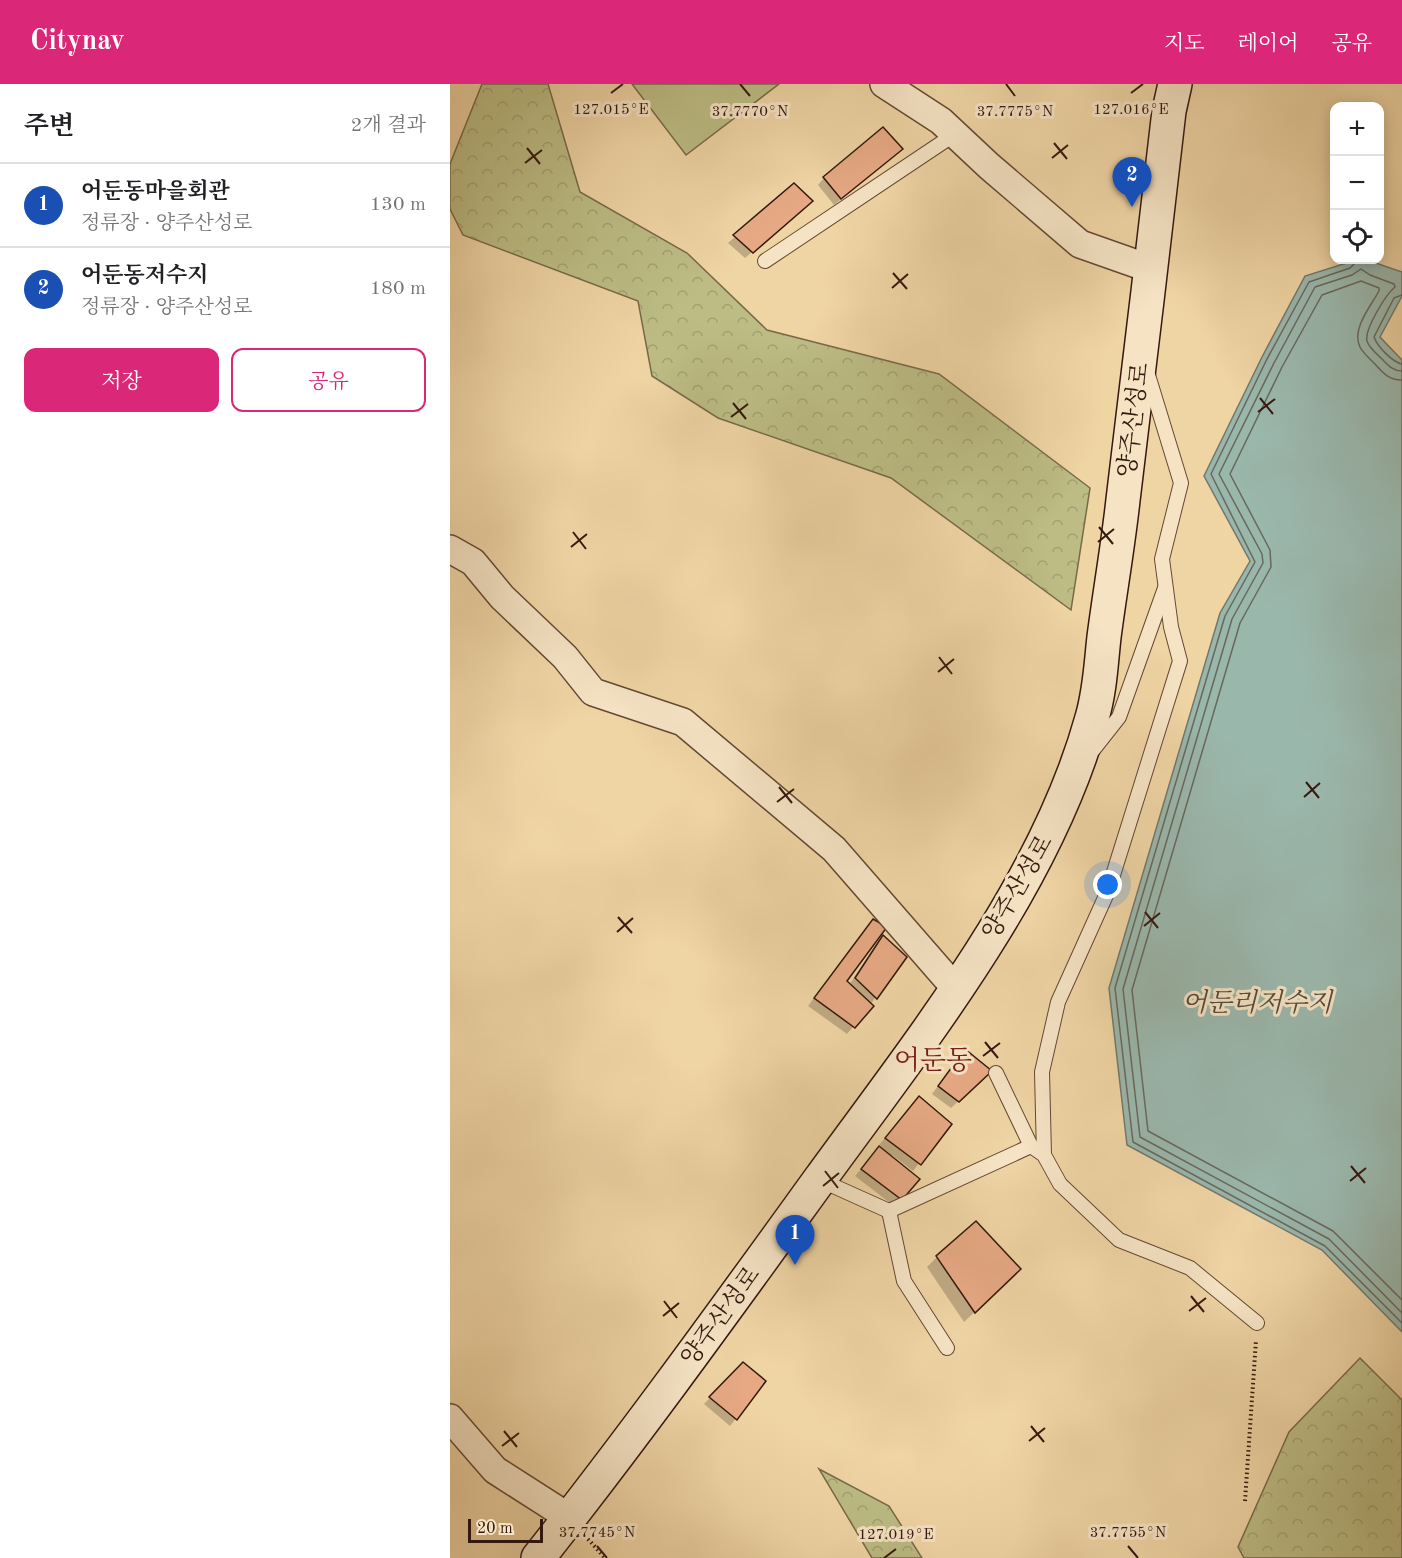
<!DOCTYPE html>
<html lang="ko">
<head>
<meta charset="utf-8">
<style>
  body { margin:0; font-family:"Old Standard TT","Noto Serif KR",serif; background:#f2f2f2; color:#202124 }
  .controls { position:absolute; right:18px; top:18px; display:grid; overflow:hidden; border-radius:12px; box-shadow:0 3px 15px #0003 }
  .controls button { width:54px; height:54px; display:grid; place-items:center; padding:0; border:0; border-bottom:2px solid #e0e0e0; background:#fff; color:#202124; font:30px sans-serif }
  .scale { position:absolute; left:18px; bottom:15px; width:75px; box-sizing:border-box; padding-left:6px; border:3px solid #35190e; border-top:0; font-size:16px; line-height:21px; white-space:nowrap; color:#35190e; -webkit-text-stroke:4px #f5e3c4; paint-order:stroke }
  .you { position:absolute; left:658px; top:801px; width:21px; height:21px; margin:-15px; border:4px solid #fff; border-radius:50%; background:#1a73e8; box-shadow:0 0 0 9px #1a73e833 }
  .badge { display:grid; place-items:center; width:39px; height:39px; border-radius:50%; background:#db2777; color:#fff; font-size:20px; font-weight:700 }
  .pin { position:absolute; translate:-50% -50px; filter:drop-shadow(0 2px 3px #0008) }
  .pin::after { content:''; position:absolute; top:32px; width:21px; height:18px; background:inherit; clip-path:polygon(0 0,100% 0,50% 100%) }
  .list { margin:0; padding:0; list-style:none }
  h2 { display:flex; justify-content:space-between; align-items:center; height:78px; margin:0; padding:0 24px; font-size:26px }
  h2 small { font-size:20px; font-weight:400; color:#757577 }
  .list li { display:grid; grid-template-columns:39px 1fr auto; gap:18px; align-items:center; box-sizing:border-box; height:84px; padding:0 24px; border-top:2px solid #e0e0e0 }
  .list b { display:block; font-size:22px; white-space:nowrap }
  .list p { margin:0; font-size:20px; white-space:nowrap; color:#757577 }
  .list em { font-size:20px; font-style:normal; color:#757577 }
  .actions { display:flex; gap:12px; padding:18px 24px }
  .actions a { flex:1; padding:14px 0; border:2px solid #db2777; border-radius:12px; text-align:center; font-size:21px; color:#db2777 }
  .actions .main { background:#db2777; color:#fff }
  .icon { flex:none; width:33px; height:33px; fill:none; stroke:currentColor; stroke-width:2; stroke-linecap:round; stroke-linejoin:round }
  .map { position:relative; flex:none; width:952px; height:1474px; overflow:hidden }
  header { display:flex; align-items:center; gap:36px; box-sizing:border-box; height:84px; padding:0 30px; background:#db2777; color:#fff }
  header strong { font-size:28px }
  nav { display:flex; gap:33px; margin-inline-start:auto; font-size:21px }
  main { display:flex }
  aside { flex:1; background:#fff }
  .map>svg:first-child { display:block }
  .grass { fill:#bcbc84; stroke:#786a49; stroke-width:1.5 }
  .forest { fill:url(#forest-crowns); stroke:#786a49; stroke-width:1.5 }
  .water { fill:#9ab7ac; stroke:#72786d; stroke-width:1.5 }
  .shadow { fill:#0003; fill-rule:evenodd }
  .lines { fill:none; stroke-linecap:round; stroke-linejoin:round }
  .shore { stroke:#68685d; stroke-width:1.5 }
  .building { fill:#e6a984; stroke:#35190e; stroke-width:1.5 }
  .lane-casing { stroke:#644834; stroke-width:16 }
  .street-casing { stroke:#644834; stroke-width:30 }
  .secondary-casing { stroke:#35190e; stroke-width:36 }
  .path { stroke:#35190e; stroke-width:4; stroke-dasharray:1.5 3; stroke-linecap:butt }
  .lane { stroke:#f5e3c4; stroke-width:14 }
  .street { stroke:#f5e3c4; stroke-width:27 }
  .secondary { stroke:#f5e3c4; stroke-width:33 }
  .ticks { fill:none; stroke:#35190e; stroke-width:2 }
  .labels { text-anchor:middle; stroke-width:6; stroke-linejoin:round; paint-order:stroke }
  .street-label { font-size:24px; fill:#35190e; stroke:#f5e3c4 }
  .water-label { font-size:26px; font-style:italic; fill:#53483d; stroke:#f5e3c4 }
  .quarter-label { font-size:27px; fill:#7a1f14; stroke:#f5e3c4 }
  .ticks-label { font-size:15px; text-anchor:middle; fill:#35190e; stroke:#f5e3c4; stroke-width:6; stroke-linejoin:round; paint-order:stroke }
</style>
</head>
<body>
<header>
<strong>Citynav</strong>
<nav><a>지도</a><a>레이어</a><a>공유</a></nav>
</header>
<main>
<aside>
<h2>주변<small>2개 결과</small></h2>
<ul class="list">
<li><span class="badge" style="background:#1a4fb4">1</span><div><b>어둔동마을회관</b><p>정류장 · 양주산성로</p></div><em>130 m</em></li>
<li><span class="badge" style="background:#1a4fb4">2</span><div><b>어둔동저수지</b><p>정류장 · 양주산성로</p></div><em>180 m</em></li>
</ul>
<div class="actions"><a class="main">저장</a><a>공유</a></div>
</aside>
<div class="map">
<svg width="952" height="1474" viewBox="0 0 952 1474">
  <defs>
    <pattern id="forest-crowns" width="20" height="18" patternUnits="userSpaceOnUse" patternTransform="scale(1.5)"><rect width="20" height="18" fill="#bcbc84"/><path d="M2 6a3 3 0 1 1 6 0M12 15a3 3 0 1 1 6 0" fill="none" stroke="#a2a171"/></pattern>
  </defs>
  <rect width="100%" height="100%" fill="#efd4a4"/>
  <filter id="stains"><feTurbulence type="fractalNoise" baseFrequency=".00333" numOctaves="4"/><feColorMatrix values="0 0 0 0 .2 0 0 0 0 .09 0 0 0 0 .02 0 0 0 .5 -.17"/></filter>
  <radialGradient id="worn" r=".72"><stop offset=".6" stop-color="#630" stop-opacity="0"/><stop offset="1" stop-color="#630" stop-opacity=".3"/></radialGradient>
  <path class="grass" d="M182 0H329L236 71Z"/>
  <g class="forest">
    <path d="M32 0H98L130 108 237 169 317 246 489 290 640 404 621 526 441 394 268 334 202 292 188 217 13 151 0 125V80Z"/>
    <path d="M910 1274 952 1316V1474H794L788 1463 839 1348Z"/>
    <path d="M369 1385 439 1422 472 1474H422Z"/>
  </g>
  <path class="water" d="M906 176H917L952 188V212L930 253 952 276V1248L872 1166 677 1061 659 904 770 529 800 477 754 392 812 273 855 192Z"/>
  <g class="shadow">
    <path d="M451 65 384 121 368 101 374 94Z"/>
    <path d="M344 101 355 123 295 174 278 159Z"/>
    <path d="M423 837 422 861 424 862 433 853 455 873 420 921 421 922 397 950 358 922ZM422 861 424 863 399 901 395 898Z"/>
    <path d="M509 974 540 987 501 1024 482 1010Z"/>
    <path d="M463 1021 500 1040 463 1087 442 1071 441 1073 468 1095 444 1122 405 1092 431 1062 429 1061Z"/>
    <path d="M487 1173 559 1195 514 1238 477 1183Z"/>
    <path d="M293 1280 314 1298 280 1342 254 1320Z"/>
  </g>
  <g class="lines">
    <g class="shore">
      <path d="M904 176V180L900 184 859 198 817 275 761 390 805 478 775 532 665 904 683 1058 875 1162 952 1239"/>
      <path d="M952 211 944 214 924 253C927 262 942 278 952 280"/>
      <path d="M952 287C943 287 939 282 932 275 927 270 919 264 917 257 914 246 936 210 945 203L944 200 920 191 911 185 902 191 865 203 824 279 769 390 812 470 813 479 782 535 673 905 690 1053 879 1155 952 1229"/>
      <path d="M952 296C939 296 933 289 925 280 920 275 913 269 910 263 901 245 921 222 929 207V204L911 197 872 211 832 283 780 390 820 466 821 483 790 539 682 906 698 1047 883 1147 952 1216"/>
    </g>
  </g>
  <g class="building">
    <path d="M433 43 453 65 391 115 373 93Z"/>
    <path d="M344 99 363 117 303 169 283 151Z"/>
    <path d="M423 835 437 843 397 897 424 922 405 944 364 914Z"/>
    <path d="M433 851 457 873 427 915 405 894Z"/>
    <path d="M515 965 542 987 509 1018 488 1002Z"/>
    <path d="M469 1012 502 1040 471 1081 435 1054Z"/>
    <path d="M429 1062 470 1095 452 1116 411 1085Z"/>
    <path d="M526 1137 571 1185 525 1229 486 1172Z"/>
    <path d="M293 1278 316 1297 287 1336 259 1313Z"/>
  </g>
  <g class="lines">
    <g class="lane-casing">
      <g id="lane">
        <path d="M315 177 505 50"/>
        <path d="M643 666 669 633 715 504"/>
        <path d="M546 989 581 1062 594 1071 610 1100 669 1156 740 1184 807 1239"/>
        <path d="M594 1071 592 988 608 918 658 807 730 577 721 543 712 475 731 399 698 291"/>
        <path d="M370 1096 439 1127 581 1062"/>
        <path d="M439 1127 454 1197 497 1264"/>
      </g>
    </g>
    <g class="street-casing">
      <g id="street">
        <path d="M434 0 491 37 539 82 630 160 701 185"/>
        <path d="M0 465 23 478 52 513 115 573 143 608 233 638 384 765 506 905"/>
        <path d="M0 1334 45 1386 120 1434"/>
      </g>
    </g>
    <g class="secondary-casing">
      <path id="secondary" d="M88 1474C186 1350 278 1222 370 1095 471 956 596 801 642 634 650 607 651 580 654 553 660 507 668 462 673 416 689 286 704 157 719 27L725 0"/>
    </g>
    <g class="path">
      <path d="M795 1417 806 1256"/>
      <path d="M138 1455 155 1474"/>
    </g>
    <use href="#lane" class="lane"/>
    <use href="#street" class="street"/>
    <use href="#secondary" class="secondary"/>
  </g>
  <path class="ticks" d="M290 0 300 12M556 0 565 12M161 9 173 0M681 9 693 0M604 59 617 75M77 64 90 80M602 74 618 61M75 79 92 66M443 189 457 205M442 204 458 190M810 314 823 330M283 319 296 335M808 328 825 315M281 333 298 320M649 443 663 460M123 448 136 465M648 458 664 445M121 463 137 450M489 573 502 590M488 588 504 575M856 698 869 714M329 703 342 719M854 713 870 699M327 718 344 705M695 828 708 844M168 833 182 849M694 842 710 829M167 848 183 834M535 958 548 974M533 972 550 959M901 1082 915 1099M375 1087 388 1104M900 1097 916 1084M373 1102 389 1089M741 1212 754 1228M214 1217 227 1234M739 1227 756 1214M213 1232 229 1219M581 1342 594 1358M54 1347 67 1363M579 1357 595 1344M52 1362 69 1349M147 1462 157 1474M678 1462 688 1474M434 1474 446 1465"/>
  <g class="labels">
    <g class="street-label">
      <text transform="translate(683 336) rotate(-83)" y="8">양주산성로</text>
      <text transform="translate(567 803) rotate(-60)" y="8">양주산성로</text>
      <text transform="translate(270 1232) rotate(-54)" y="8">양주산성로</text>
    </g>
    <g class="water-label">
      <text x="807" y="927">어둔리저수지</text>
    </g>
    <g class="quarter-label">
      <text x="483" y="985">어둔동</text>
    </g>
  </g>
  <g class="ticks-label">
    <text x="161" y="30">127.015°E</text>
    <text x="681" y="30">127.016°E</text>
    <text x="300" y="32">37.7770°N</text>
    <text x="565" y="32">37.7775°N</text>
    <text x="147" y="1453">37.7745°N</text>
    <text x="678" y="1453">37.7755°N</text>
    <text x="446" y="1455">127.019°E</text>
  </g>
  <rect width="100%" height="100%" filter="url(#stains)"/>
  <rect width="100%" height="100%" fill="url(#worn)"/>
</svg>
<div class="controls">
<button>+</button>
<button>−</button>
<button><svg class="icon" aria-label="locate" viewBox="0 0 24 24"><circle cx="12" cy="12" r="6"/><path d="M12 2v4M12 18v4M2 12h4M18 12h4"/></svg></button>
</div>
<div class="scale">20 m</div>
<div class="you"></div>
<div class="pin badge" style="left:345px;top:1181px;background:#1a4fb4">1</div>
<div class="pin badge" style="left:682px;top:123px;background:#1a4fb4">2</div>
</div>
</main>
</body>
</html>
